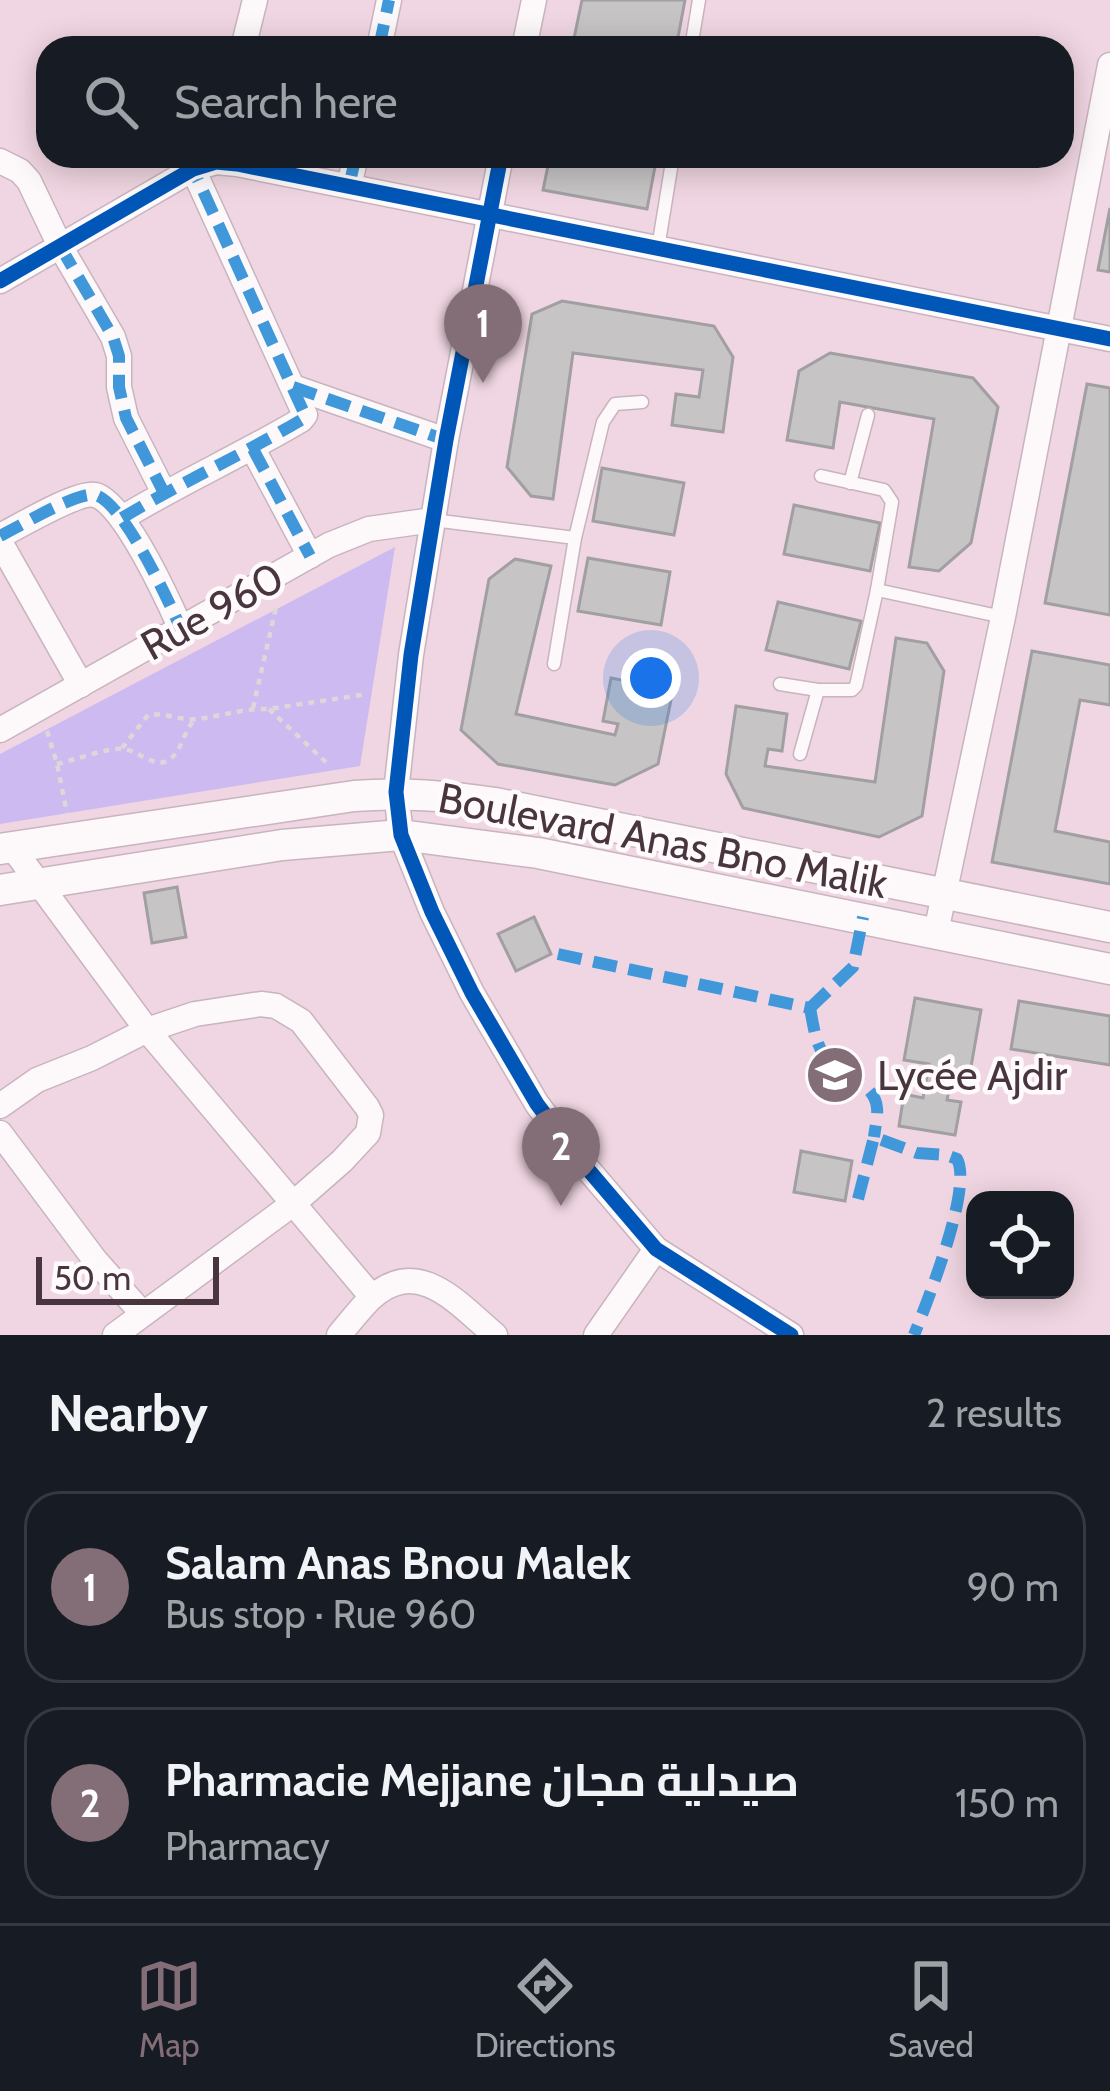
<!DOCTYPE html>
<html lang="en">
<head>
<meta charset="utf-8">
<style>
  body { margin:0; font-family:Cabin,Cairo,sans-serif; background:#242831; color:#f1f3f6 }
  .controls { position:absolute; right:36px; bottom:36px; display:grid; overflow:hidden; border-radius:24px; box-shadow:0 6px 30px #0003 }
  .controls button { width:108px; height:108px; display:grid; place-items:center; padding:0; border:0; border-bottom:3px solid #363941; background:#171b24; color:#f1f3f6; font:60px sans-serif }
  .scale { position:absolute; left:36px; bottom:30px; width:183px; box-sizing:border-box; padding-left:12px; border:6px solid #48353e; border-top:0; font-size:33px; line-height:42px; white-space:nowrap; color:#48353e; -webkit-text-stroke:9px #fffafc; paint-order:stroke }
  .you { position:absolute; left:651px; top:678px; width:42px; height:42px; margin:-30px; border:9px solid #fff; border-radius:50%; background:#1a73e8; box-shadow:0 0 0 18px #1a73e833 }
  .badge { display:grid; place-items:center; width:78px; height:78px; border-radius:50%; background:#836d77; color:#fff; font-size:39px; font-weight:700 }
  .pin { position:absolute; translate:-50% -99px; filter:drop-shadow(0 3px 6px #0008) }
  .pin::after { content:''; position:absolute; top:63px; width:42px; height:36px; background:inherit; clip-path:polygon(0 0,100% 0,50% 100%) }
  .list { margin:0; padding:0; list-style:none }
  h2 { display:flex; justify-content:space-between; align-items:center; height:156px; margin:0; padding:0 48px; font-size:51px }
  h2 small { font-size:39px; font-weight:400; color:#9ea1a6 }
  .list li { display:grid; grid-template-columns:78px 1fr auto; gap:36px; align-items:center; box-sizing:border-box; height:192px; margin:0 24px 24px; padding:0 24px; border:3px solid #363941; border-radius:36px }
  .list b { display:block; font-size:45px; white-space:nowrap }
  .list p { margin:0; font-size:39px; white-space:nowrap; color:#9ea1a6 }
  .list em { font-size:39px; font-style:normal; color:#9ea1a6 }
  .icon { flex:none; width:66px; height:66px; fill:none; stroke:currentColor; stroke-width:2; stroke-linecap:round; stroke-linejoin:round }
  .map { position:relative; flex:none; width:1110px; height:1335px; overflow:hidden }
  .search { position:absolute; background:#171b24; box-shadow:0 6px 30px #0003; left:36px; right:36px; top:36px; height:132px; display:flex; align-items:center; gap:30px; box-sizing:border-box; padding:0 42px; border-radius:36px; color:#9ea1a6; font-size:45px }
  .sheet { height:588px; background:#171b24 }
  nav { display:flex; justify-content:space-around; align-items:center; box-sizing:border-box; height:168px; border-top:3px solid #363941; background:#171b24; font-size:33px; color:#9ea1a6 }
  nav a { display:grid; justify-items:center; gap:6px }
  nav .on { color:#836d77 }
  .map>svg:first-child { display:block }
  .green { fill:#ccbaf0 }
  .building { fill:#c6c4c5; stroke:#a19fa1; stroke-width:3 }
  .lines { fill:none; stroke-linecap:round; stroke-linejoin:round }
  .service-casing { stroke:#c8b4bd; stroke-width:15 }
  .minor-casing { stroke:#c8b4bd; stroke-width:27 }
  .tertiary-casing { stroke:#c8b4bd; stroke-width:33 }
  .path { stroke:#ded7da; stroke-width:4.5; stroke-dasharray:6 6; stroke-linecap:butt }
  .service { stroke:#fdf9fb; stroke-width:12 }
  .minor { stroke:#fdf9fb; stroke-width:24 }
  .tertiary { stroke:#fdf9fb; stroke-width:30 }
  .quiet { stroke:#4098da; stroke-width:12; stroke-dasharray:24 12; stroke-linecap:butt }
  .cycleway-casing { stroke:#fffafc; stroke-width:22 }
  .cycleway { stroke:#0057b8; stroke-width:15 }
  .labels { text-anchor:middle; stroke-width:9; stroke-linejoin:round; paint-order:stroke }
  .street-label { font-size:42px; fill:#48353e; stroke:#fffafc }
  .poi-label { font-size:42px; fill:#48353e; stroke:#fffafc; text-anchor:start }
</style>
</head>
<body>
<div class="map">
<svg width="1110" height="1335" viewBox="0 0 1110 1335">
  <rect width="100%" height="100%" fill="#f0d6e2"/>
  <path class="green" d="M395 547 360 766 0 824V754Z"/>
  <g class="building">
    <path d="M582 0H685L676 48H572Z"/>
    <path d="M550 156H657L647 209 543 190Z"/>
    <path d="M1110 208V272L1098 270Z"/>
    <path d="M562 301 714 326 733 357 723 432 672 425 676 394 699 397 703 370 573 353 553 499 531 496 507 467 532 314Z"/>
    <path d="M830 353 973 378 998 407 971 543 939 571 909 567 934 419 840 402 833 448 787 440 799 371Z"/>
    <path d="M1087 384 1110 388V615L1045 603Z"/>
    <path d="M602 468 684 483 674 535 593 521Z"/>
    <path d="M794 505 880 523 870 571 784 554Z"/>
    <path d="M588 558 670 572 661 625 578 611Z"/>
    <path d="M515 559 551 566 516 714 615 735 618 724 603 721 611 678 673 690 658 764 615 785 498 764 461 730 489 579Z"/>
    <path d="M778 602 861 621 849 669 766 650Z"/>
    <path d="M896 638 927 643 944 671 922 816 879 837 743 808 726 774 736 706 787 714 782 751 768 749 765 766 875 782Z"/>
    <path d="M1032 651 1110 665V705L1080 700 1055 831 1110 842V884L992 862Z"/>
    <path d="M177 887 186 937 152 943 144 893Z"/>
    <path d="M534 917 551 954 516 971 498 934Z"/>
    <path d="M915 998 981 1010 969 1078 952 1075 947 1100 961 1102 955 1135 899 1126 904 1094 923 1098 929 1064 904 1060Z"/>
    <path d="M1019 1001 1110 1016V1065L1011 1049Z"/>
    <path d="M801 1151 852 1161 845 1201 794 1192Z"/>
  </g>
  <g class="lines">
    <g class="service-casing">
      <g id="service">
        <path d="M691 48 699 0"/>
        <path d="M658 248 673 156"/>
        <path d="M850 483 868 415"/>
        <path d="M433 520 575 538 554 664"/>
        <path d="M575 538 603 422 615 404 642 402"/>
        <path d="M877 590 1003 617"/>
        <path d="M780 684 818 690H852L856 686 877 590 892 502 884 490 821 476"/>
        <path d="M800 754 818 690"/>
      </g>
    </g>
    <g class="minor-casing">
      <g id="minor">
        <path d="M243 48 255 0"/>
        <path d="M379 48 389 0"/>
        <path d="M524 48 534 0"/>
        <path d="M501 156 446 440 411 655 396 792 401 835 432 912 472 993 537 1104 574 1153 656 1249 791 1335"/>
        <path d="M0 161 20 171 29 181 60 246 113 337 119 356V387L126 418 164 493"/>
        <path d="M349 186 356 156"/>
        <path d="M0 281 193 169 216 162 237 164 1110 339"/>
        <path d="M293 387 446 440"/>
        <path d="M253 449 310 556"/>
        <path d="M122 518C180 483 242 455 301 420L305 415 193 169"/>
        <path d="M0 536C18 527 78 491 95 495 123 501 169 602 181 629"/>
        <path d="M0 542 81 685"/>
        <path d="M0 730 329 545 369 529 433 520"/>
        <path d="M12 847 147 1030 372 1297"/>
        <path d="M936 932 1003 617 1110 65"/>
        <path d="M0 1106 37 1080 92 1058 147 1030 195 1014 261 1004 276 1006 301 1021 367 1107 371 1115 368 1133 342 1161 294 1203 115 1335"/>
        <path d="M0 1133 95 1260 142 1313"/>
        <path d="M339 1335C349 1323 360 1309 371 1298 419 1255 458 1304 495 1335"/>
        <path d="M596 1335 656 1249"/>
      </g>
    </g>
    <g class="tertiary-casing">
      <g id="tertiary">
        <path d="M0 849 354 796C403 792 447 796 495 803L1110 927"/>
        <path d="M0 890 282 845 401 835 538 853 1110 969"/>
      </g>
    </g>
    <g class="path">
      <path d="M253 708 277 603"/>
      <path d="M269 709 329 765"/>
      <path d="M47 731 57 764 67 813"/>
      <path d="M122 748 148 715C166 712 179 721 198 719 222 716 244 708 269 709L367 694"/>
      <path d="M57 764C75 760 108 747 124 749 139 751 155 769 169 760 182 751 184 730 195 719"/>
    </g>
    <use href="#service" class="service"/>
    <use href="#minor" class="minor"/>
    <use href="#tertiary" class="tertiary"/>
    <g class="quiet">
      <path d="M379 48 389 0"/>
      <path d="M349 186 356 156"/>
      <path d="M60 246 113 337 119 356V387L126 418 164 493"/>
      <path d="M293 387 446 440"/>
      <path d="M253 449 310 556"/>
      <path d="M122 518C180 483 242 455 301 420L305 415 193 169"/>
      <path d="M0 536C18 527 78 491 95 495 123 501 169 602 181 629"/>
      <path d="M558 954 810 1008"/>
      <path d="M810 1008C813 1023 815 1042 824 1055 838 1075 875 1081 877 1108 878 1116 875 1128 874 1137"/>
      <path d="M810 1008 853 967 863 917"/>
      <path d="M858 1199 874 1137 917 1153 946 1155 957 1159C973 1188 927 1302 914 1335"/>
    </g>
    <g class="cycleway-casing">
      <g id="cycleway">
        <path d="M501 156 446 440 411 655 396 792 401 835 432 912 472 993 537 1104 574 1153 656 1249 791 1335"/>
        <path d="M0 281 193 169 216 162 237 164 1110 339"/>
      </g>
    </g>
    <use href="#cycleway" class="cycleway"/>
  </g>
  <defs>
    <g id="school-disc" transform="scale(3)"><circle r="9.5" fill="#836d77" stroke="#fffafc"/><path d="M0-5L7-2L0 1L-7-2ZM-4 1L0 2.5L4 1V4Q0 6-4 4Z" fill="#fff"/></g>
  </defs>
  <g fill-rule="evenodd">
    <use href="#school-disc" x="835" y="1075"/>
  </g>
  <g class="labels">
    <g class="street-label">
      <text transform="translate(212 611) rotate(-29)" y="15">Rue 960</text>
      <text transform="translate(663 840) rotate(11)" y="15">Boulevard Anas Bno Malik</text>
    </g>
    <g class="poi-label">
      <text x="877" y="1090">Lycée Ajdir</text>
    </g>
  </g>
</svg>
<div class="controls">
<button><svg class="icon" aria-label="locate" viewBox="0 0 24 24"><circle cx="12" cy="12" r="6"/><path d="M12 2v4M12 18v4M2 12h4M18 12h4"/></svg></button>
</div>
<div class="scale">50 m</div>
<div class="you"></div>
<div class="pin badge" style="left:483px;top:383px">1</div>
<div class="pin badge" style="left:561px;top:1206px">2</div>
<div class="search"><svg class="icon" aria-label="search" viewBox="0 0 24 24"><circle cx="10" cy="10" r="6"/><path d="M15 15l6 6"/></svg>Search here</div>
</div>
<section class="sheet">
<h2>Nearby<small>2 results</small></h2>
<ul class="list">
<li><span class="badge">1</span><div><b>Salam Anas Bnou Malek</b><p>Bus stop · Rue 960</p></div><em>90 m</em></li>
<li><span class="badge">2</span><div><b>Pharmacie Mejjane صيدلية مجان</b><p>Pharmacy</p></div><em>150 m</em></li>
</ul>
</section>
<nav>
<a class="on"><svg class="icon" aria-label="map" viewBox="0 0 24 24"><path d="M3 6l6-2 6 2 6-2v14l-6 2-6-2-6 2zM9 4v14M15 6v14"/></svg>Map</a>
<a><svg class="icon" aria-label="directions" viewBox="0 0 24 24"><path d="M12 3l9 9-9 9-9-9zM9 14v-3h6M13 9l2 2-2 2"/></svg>Directions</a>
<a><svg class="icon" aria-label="saved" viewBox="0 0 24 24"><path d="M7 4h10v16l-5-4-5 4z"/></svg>Saved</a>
</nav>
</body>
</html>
